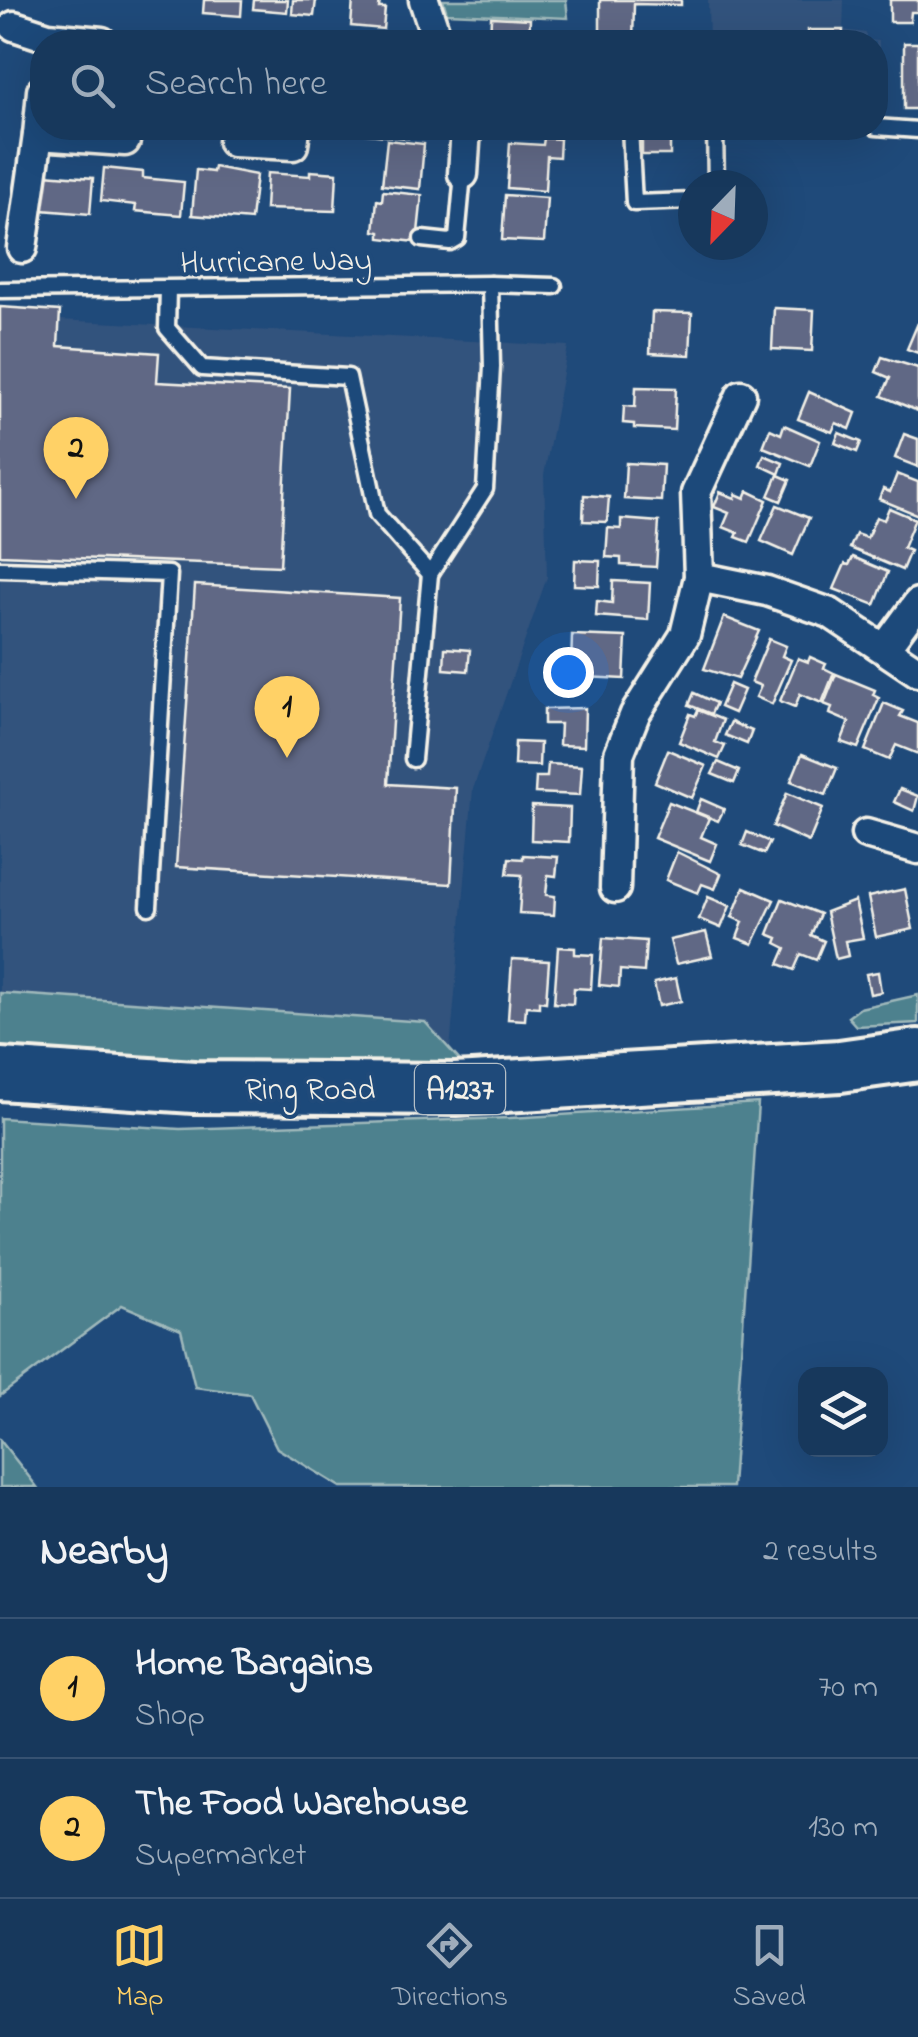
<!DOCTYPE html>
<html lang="en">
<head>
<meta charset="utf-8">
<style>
  body { margin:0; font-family:"Indie Flower",sans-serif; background:#203f62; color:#f1f3f6 }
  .controls { position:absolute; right:30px; bottom:30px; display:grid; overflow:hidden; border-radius:20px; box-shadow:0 10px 40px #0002 }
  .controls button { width:90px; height:90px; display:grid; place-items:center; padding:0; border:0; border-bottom:2px solid #365272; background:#17385c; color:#f1f3f6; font:50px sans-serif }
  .compass { position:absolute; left:678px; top:170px; width:90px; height:90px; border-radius:50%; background:#17385c; box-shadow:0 10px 40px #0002; rotate:203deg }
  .you { position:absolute; left:568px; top:672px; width:35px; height:35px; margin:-25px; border:8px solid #fff; border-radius:50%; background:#1a73e8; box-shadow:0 0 0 15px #1a73e833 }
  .badge { display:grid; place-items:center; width:65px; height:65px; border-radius:50%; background:#ffd166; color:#111; font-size:32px; font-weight:700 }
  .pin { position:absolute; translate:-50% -82px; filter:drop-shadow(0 2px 5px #0008) }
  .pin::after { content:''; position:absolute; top:52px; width:35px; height:30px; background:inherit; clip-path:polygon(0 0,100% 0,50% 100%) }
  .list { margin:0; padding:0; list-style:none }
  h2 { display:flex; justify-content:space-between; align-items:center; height:130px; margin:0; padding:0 40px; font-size:42px }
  h2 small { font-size:32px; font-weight:400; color:#9eacbb }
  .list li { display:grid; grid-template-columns:65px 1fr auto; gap:30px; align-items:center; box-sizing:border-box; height:140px; padding:0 40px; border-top:2px solid #365272 }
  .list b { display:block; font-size:38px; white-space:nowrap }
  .list p { margin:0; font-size:32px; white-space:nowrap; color:#9eacbb }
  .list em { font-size:32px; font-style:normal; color:#9eacbb }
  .icon { flex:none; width:55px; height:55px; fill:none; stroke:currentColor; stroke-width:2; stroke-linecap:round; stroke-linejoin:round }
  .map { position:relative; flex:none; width:918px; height:1487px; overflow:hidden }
  .search { position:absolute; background:#17385c; box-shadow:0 10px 40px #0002; left:30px; right:30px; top:30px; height:110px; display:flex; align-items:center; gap:25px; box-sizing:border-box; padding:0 35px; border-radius:40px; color:#9eacbb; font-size:38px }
  .sheet { height:410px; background:#17385c }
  nav { display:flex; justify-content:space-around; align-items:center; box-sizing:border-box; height:140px; border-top:2px solid #365272; background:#17385c; font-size:28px; color:#9eacbb }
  nav a { display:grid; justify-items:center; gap:5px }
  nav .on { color:#ffd166 }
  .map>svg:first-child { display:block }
  .built { fill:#33537d }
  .green { fill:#4d818e; stroke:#a0b9bb; stroke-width:2.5 }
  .building { fill:#616885; stroke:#f4f1e8; stroke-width:2.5 }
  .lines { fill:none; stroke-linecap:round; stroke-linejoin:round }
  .lane-casing { stroke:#f4f1e8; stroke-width:21 }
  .street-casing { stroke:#f4f1e8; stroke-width:35 }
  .highway-casing { stroke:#f4f1e8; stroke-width:58 }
  .lane { stroke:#1f4a7a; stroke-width:14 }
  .street { stroke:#1f4a7a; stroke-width:28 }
  .highway { stroke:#1f4a7a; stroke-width:50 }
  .labels { text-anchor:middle; stroke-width:8; stroke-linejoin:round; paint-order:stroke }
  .shield { fill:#1f4a7a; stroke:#b4bfc7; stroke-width:2.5 }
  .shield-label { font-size:30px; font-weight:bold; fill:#f4f1e8 }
  .street-label { font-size:32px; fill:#f4f1e8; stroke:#1f4a7a }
</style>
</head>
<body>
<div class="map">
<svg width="918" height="1487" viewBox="0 0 918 1487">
  <rect width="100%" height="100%" fill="#1f4a7a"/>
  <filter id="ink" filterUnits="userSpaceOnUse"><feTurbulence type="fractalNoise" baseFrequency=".01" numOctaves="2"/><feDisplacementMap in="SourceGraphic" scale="20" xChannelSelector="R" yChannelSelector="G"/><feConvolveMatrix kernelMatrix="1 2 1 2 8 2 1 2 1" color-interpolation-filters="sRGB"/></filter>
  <g filter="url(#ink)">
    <g class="built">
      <path d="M708 0H844L843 30 866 33V40L879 41 878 115H876V42H709Z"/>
      <path d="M0 317 568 346 544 475 547 577 473 789 450 1050 0 1025Z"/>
    </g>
    <g class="green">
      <path d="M443 0H566L568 18 447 13Z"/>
      <path d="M0 993 425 1022 471 1073 211 1066 0 1050Z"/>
      <path d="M918 995V1023L856 1026 848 1017 860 1008Z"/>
      <path d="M758 1103 732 1487H341L277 1448 250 1394 195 1387 181 1330 122 1305 0 1396V1118L180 1129 510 1118Z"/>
      <path d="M0 1440 37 1487H0Z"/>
    </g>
    <g class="building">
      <path d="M204 0H242L241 16 203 13Z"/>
      <path d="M254 0H288L287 12 253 9Z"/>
      <path d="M293 0H316L314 16 292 14Z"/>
      <path d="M353 0H380L379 8H385L383 29 351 26Z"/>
      <path d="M600 0H681V5L634 4 633 42H600Z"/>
      <path d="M890 0H918V12H911L910 22H890Z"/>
      <path d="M491 17 530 19 529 42H490Z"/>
      <path d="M808 30H843L842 42H808Z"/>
      <rect x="904" y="43" width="14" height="66"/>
      <path d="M347 128H409L408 138 347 132Z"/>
      <rect x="642" y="128" width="28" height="27"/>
      <path d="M544 138 560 139 559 157 547 156 545 191 507 188 510 143 543 145Z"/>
      <path d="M387 140 424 144 420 189 382 185Z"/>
      <path d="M214 167 256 175 251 220 192 215 196 170 213 172Z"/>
      <path d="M104 168 143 172V178L184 182 181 215 135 211 136 205 101 201Z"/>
      <path d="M310 171 337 173 335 211 265 209 267 173 310 176Z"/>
      <path d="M45 174 93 178 90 214 42 210Z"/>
      <path d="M383 191 422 195 417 242 380 238V232L374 231 377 200 382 201Z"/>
      <path d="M505 195 547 198 544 242 502 240Z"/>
      <path d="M0 307 60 311 58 346 159 353 157 382 290 389 280 566 0 555Z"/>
      <path d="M774 308 814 310 812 351 772 349Z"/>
      <path d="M652 312 692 313 690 355 650 353Z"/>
      <path d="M918 323V353L907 349Z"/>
      <path d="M882 357 918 368V411L882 396 890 378 876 372Z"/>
      <path d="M636 387 676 388 674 430 634 428V424L623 423 624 406 635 407Z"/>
      <path d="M809 392 856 413 850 429 836 423 832 432 798 419Z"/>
      <path d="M784 425 820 441 810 466 763 447 770 429 781 434Z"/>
      <path d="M839 433 861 442 857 452 835 443Z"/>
      <path d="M904 434 918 439V467L895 458Z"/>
      <path d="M764 455 783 463 779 474 760 465Z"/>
      <path d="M626 463 663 465 661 501 624 499Z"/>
      <path d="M897 474 918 482V515L879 499 883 489 890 492Z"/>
      <path d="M778 475 790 480 781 501 769 496Z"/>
      <path d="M748 491 767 500 749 542 736 537 738 533 723 527 729 513 714 507 720 492 735 498 736 494 745 498Z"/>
      <path d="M584 495 609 497 607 522 583 521Z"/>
      <path d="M777 505 809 518 793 555 761 541Z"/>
      <path d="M889 508 915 519 903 548 910 551 902 570 850 548 856 534 867 538 876 517 884 520Z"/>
      <path d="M621 519 659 522 656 567 621 565V558L606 557 608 528 621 529Z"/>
      <path d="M853 557 888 572 875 605 834 589 845 564 849 565Z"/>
      <path d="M575 560 600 561 599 586 574 585Z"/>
      <path d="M613 581 650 583 648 620 596 616 597 601 612 603Z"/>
      <path d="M195 585 400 598 388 784 456 788 451 884 176 867Z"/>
      <path d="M724 617 759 631 737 679 704 669Z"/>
      <path d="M572 635 626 637 624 679 585 677 586 669 571 668Z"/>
      <path d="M769 639 786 646 782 656 791 660 772 704 756 697 761 686 751 682Z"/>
      <path d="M445 648 470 650 468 671 444 669Z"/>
      <path d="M810 657 826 664 824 668 834 673 822 703 800 694 795 707 780 701 798 658 808 662Z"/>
      <path d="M836 674 875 690 873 695 879 698 858 748 841 742 849 722 830 714 832 707 824 704Z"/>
      <path d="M730 684 744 690 734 713 720 707Z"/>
      <path d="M694 693 716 703 711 714 689 705Z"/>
      <path d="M884 703 903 711 900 716 918 723V754L896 745 889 760 865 750Z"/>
      <path d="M585 708 584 746 559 745 560 724H544V709Z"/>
      <path d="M698 710 723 720 715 742 725 746 719 759 679 742 690 714 695 716Z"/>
      <path d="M731 722 752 731 747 744 725 735Z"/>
      <path d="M515 742 540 743 539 766 514 765Z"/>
      <path d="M668 750 706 766 692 798 655 782Z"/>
      <path d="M802 754 837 768 826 795 791 781Z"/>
      <path d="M718 762 739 771 734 783 712 774Z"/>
      <path d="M548 764 582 766 580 795 535 793 536 777H547Z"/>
      <path d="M900 789 918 796 914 811 894 802Z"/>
      <path d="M787 793 823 808 809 842 773 826Z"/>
      <path d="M701 799 724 809 718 821 696 812Z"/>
      <path d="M669 802 709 818 701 837 717 844 710 861 654 838Z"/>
      <path d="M532 806 570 808 569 842 531 840Z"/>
      <path d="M747 832 770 842 764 854 742 845Z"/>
      <path d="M677 852 721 874 715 889 702 884 698 893 666 880Z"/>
      <path d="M523 855 558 857 556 876 548 875 546 895 555 896 554 915 519 913 522 875 507 874 509 858 523 859Z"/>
      <path d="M744 887 774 900 753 944 737 938 743 922 732 917Z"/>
      <path d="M905 889 913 929 876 937 868 897Z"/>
      <path d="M708 897 730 906 721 928 699 919Z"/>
      <path d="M782 899 820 914 811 935 824 941 816 960 801 954 794 970 779 964 786 948 776 943 778 938 768 934Z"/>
      <path d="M855 901 863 938 845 941 848 956 836 959 826 912Z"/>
      <path d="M706 932 712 956 676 964 670 940Z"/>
      <path d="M603 938 646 941 644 972 620 970 619 987 599 985Z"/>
      <path d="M558 947 575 948V954L593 955 591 989 574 988 573 1004 554 1003Z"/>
      <path d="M512 959 549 961 546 1002 539 1001V1007L526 1006 525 1020 508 1019Z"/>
      <path d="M878 972 881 992 870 994 866 974Z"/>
      <path d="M676 978 681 1001 659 1006 654 983Z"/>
    </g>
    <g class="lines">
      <g class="lane-casing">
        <g id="lane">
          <path d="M876 127 918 130"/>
          <path d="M630 128 634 203 693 201"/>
          <path d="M715 128 716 185"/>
          <path d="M422 239 450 242 457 238 463 174"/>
          <path d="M168 289 167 328 202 368 348 377 377 514 430 574 413 759"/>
          <path d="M0 290 490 284 554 286"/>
          <path d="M0 569 169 574 149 907"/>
          <path d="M430 574 485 489 492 367 490 284"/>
        </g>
      </g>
      <g class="street-casing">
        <g id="street">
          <path d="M424 0 438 42"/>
          <path d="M14 26 48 37 102 42"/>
          <path d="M42 91 38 135 125 141"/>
          <path d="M233 142 293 145 295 128"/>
          <path d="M463 174 466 128"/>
          <path d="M22 248 38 135"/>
          <path d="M699 577 767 591 830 613 918 672"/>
          <path d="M885 648 918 603"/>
          <path d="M866 834 918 849"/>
          <path d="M615 888 619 754 635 714 685 635 699 577 696 493 741 395"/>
        </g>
      </g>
      <g class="highway-casing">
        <path id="highway" d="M0 1074 194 1087 456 1089 840 1066 918 1055"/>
      </g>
      <use href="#lane" class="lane"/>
      <use href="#street" class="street"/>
      <use href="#highway" class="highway"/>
    </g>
  </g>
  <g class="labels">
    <rect class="shield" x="415" y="1064" width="90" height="50" rx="8"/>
    <g class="shield-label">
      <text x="460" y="1099">A1237</text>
    </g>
    <g class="street-label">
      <text transform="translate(276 260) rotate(-1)" y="11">Hurricane Way</text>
      <text x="310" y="1099">Ring Road</text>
    </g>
  </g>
</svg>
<div class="controls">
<button><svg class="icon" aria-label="layers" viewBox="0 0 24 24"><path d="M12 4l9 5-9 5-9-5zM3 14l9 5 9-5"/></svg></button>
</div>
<svg class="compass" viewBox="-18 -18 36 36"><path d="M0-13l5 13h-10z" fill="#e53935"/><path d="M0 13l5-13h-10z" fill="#9eacbb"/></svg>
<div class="you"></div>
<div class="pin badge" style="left:287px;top:758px">1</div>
<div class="pin badge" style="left:76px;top:499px">2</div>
<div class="search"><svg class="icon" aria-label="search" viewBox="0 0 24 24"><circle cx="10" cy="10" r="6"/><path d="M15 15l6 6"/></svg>Search here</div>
</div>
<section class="sheet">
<h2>Nearby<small>2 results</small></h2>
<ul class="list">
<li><span class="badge">1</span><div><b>Home Bargains</b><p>Shop</p></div><em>70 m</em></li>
<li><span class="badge">2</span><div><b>The Food Warehouse</b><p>Supermarket</p></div><em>130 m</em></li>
</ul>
</section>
<nav>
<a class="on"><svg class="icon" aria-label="map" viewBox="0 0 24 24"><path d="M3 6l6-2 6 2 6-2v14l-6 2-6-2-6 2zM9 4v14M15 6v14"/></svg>Map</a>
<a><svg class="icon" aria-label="directions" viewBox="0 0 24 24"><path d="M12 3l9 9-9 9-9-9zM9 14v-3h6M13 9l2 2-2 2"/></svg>Directions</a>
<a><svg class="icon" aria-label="saved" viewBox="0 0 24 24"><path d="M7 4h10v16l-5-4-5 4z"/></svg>Saved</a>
</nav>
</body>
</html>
